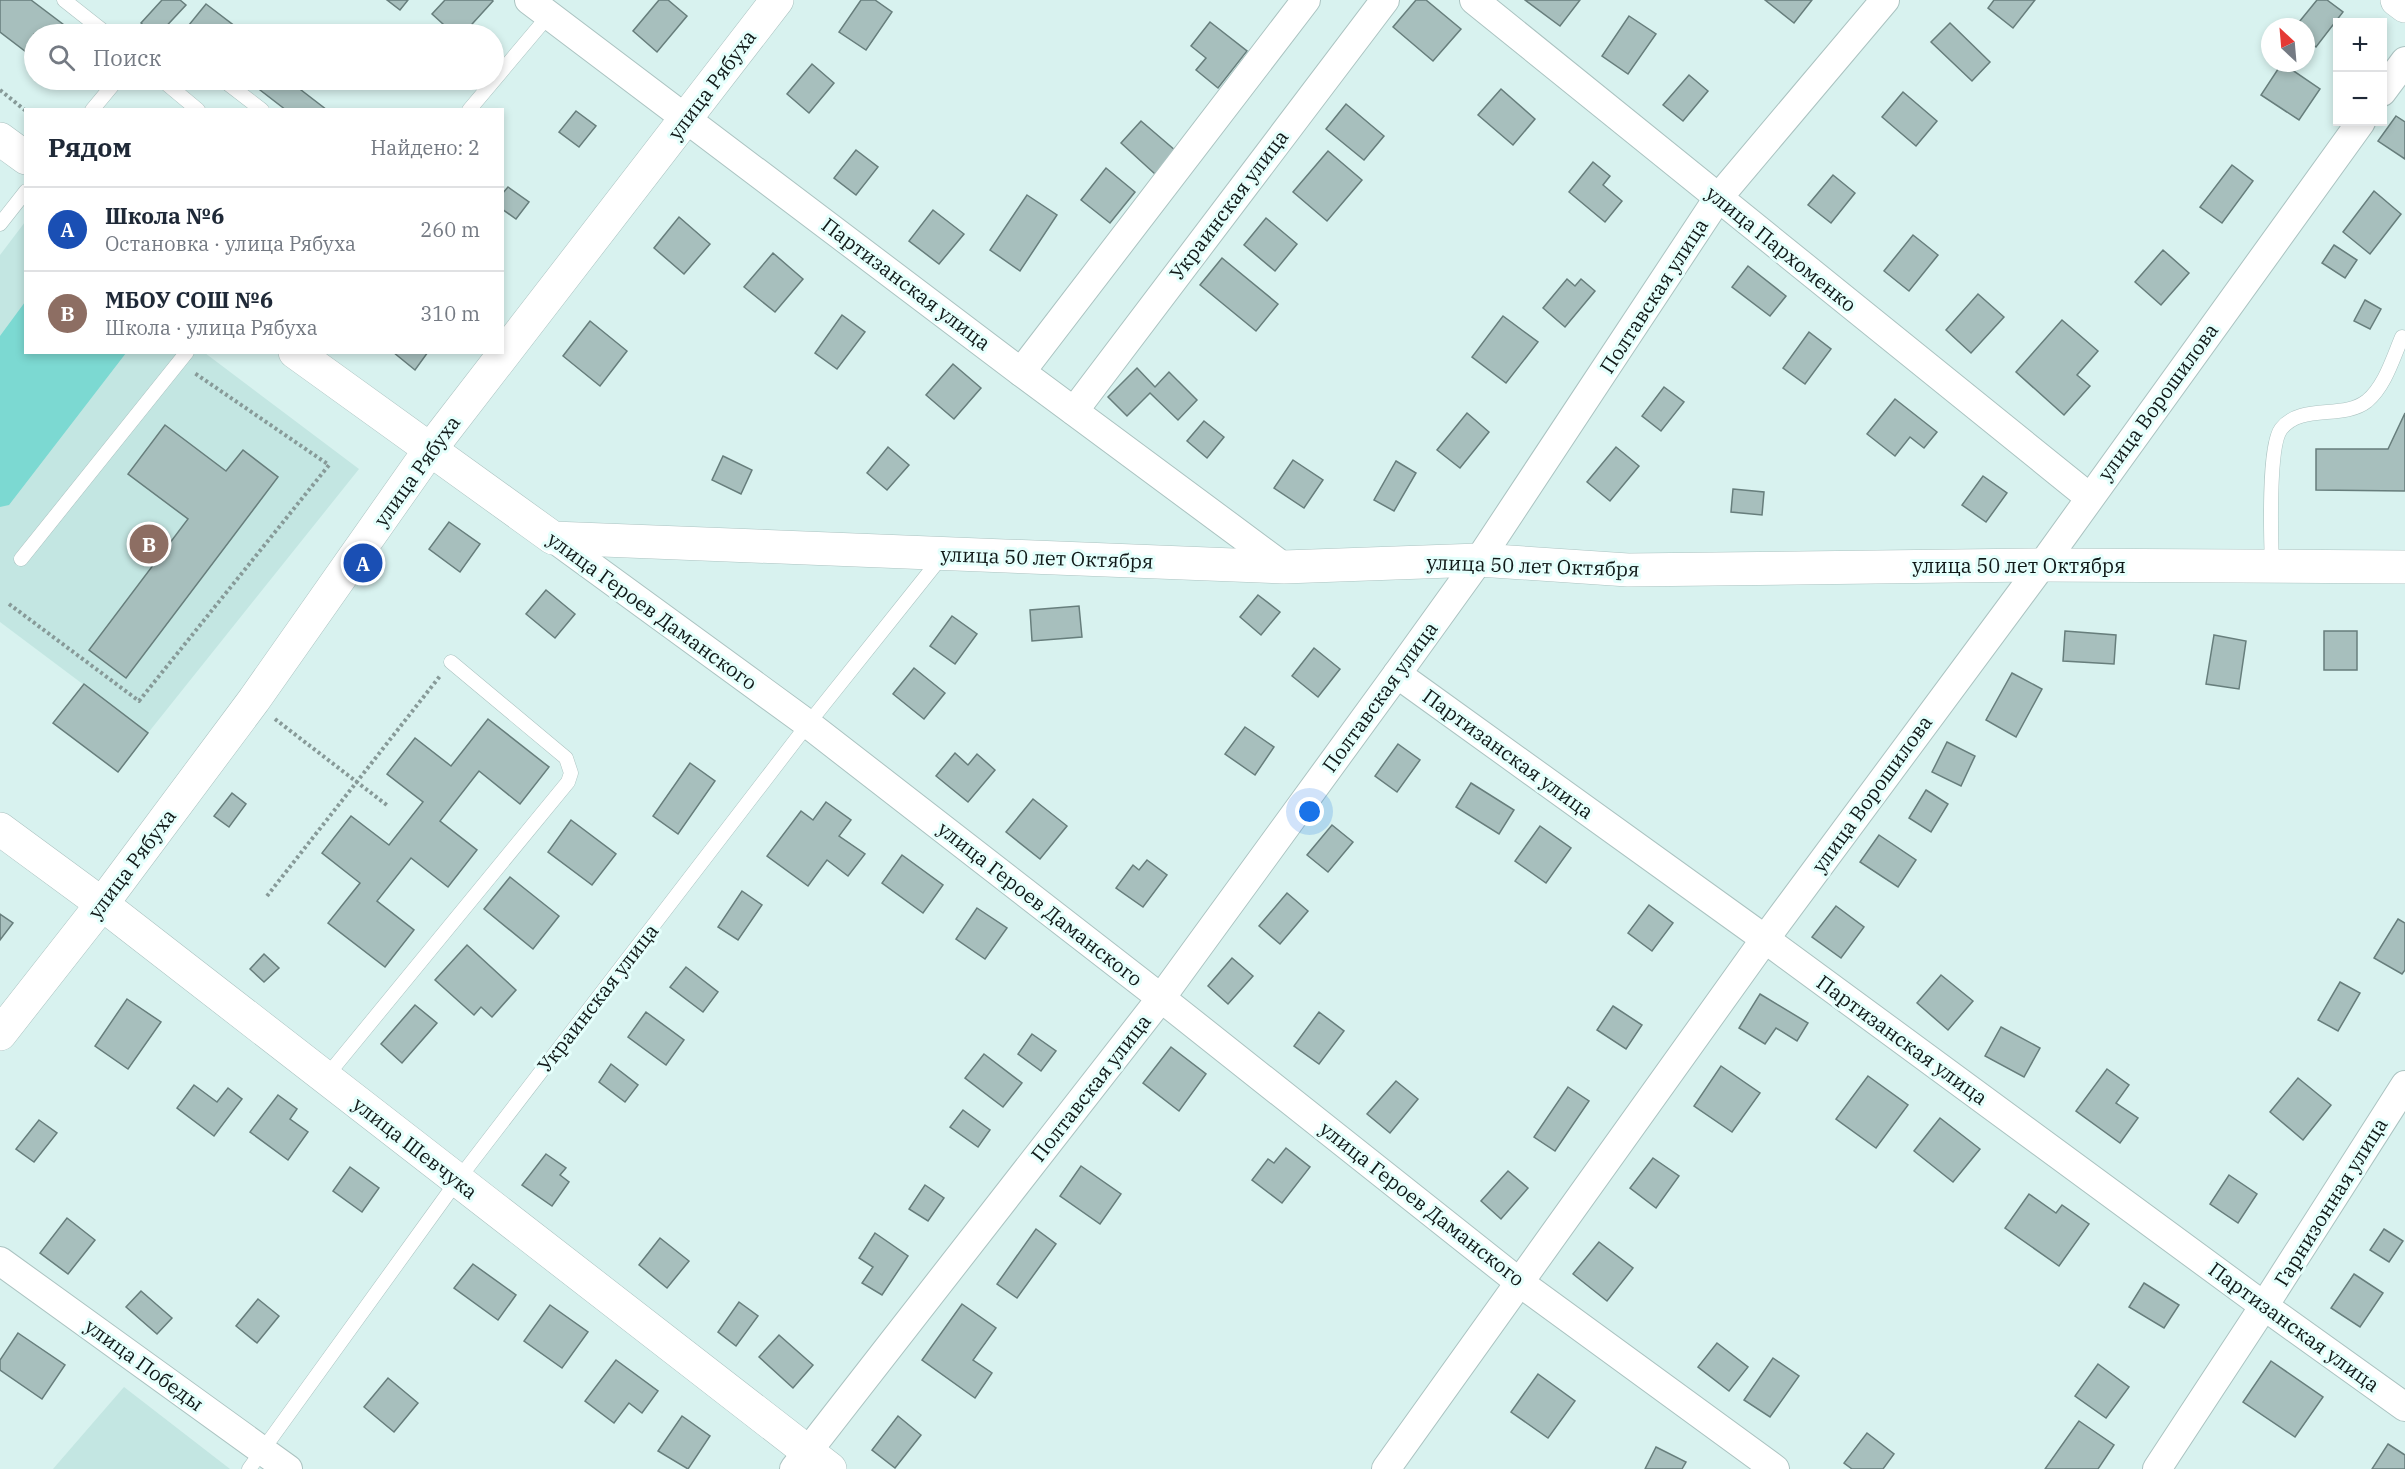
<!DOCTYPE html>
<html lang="ru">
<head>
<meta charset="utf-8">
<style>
  body { margin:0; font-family:"IBM Plex Serif",serif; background:#f6f6f7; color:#1f2937 }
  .controls { position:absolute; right:18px; top:18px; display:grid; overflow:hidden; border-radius:0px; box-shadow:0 3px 9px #0003 }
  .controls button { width:54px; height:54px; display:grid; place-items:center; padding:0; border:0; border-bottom:2px solid #e0e1e3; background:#fff; color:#1f2937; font:30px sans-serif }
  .compass { position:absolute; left:2261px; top:18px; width:54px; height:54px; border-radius:50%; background:#fff; box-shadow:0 3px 9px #0003; rotate:334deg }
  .you { position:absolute; left:1310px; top:812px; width:21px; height:21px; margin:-15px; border:4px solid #fff; border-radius:50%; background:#1a73e8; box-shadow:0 0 0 9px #1a73e833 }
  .badge { display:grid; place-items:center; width:39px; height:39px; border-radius:50%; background:#d93025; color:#fff; font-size:20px; font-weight:700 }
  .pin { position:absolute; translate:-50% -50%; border:3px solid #fff; box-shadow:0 2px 6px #0006 }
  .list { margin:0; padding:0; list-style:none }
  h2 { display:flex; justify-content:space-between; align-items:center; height:78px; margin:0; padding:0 24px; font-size:26px }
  h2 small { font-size:20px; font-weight:400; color:#747a83 }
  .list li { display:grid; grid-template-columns:39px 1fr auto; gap:18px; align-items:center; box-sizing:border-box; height:84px; padding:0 24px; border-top:2px solid #e0e1e3 }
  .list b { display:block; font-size:22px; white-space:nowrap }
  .list p { margin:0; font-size:20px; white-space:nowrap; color:#747a83 }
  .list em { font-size:20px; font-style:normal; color:#747a83 }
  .icon { flex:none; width:33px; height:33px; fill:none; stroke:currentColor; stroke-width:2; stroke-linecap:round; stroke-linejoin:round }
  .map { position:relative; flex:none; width:2405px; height:1469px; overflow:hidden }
  .search { position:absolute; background:#fff; box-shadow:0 3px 9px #0003; left:24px; top:24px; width:480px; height:66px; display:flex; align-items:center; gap:15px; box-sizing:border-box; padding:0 21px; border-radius:33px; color:#747a83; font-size:22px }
  .panel { position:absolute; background:#fff; box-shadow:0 3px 9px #0003; left:24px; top:108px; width:480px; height:246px; border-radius:0px }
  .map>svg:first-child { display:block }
  .built { fill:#c3e6e2 }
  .green { fill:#7cd9d2 }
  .building { fill:#a7bfbd; stroke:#677e7c; stroke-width:1.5 }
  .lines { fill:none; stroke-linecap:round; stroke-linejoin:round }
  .lane-casing { stroke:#abc3c1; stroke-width:15 }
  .street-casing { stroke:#abc3c1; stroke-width:30 }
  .secondary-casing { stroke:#abc3c1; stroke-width:34 }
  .primary-casing { stroke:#abc3c1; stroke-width:34 }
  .path { stroke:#879a98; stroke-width:4; stroke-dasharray:3 3; stroke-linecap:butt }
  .lane { stroke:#fff; stroke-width:14 }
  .street { stroke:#fff; stroke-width:28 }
  .secondary { stroke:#fff; stroke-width:33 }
  .primary { stroke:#fff; stroke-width:33 }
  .labels { text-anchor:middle; stroke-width:6; stroke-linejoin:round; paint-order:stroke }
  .street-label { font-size:20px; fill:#101918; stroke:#e5fffc }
</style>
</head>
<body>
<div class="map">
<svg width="2405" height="1469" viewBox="0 0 2405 1469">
  <rect width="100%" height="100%" fill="#d8f2ef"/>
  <g class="built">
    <path d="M25 222 26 352 205 353 359 469 148 733 0 622V255Z"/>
    <path d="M124 1387 230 1469H53Z"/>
  </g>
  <path class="green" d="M25 302 26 352 126 353 9 505 0 507V336Z"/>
  <g class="building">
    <path d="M0 0H31L76 34H34V58L0 32Z"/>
    <path d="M162 0H180L186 5 159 34H153L141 23Z"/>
    <path d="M387 0H408L400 10Z"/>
    <path d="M445 0H492L493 1 463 34H454L432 14Z"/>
    <path d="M659 0H668L687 16 657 52 633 31Z"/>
    <path d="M861 0H875L892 12 866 50 839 32Z"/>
    <path d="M1416 0H1426L1461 29 1433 61 1393 27Z"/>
    <path d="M1525 0H1580L1560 26Z"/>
    <path d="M1765 0H1812L1794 23Z"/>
    <path d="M1994 0H2035L2013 28 1988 8Z"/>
    <path d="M2317 0H2327L2343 12 2316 47 2306 39V27H2295Z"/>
    <path d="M206 4 236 27 231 34H188L184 31Z"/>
    <path d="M1629 16 1656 34 1628 74 1602 56Z"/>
    <path d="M1210 22 1247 51 1218 88 1196 70 1206 58 1191 46Z"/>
    <path d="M1950 23 1990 62 1972 81 1931 42Z"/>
    <path d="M2282 63 2320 89 2299 120 2261 95Z"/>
    <path d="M812 64 834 83 809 113 787 94Z"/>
    <path d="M1689 75 1708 91 1683 121 1663 105Z"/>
    <path d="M247 80H288L327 110H286Z"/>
    <path d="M1501 89 1535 119 1513 145 1478 115Z"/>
    <path d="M1903 92 1937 121 1916 146 1882 117Z"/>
    <path d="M1346 104 1384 136 1364 160 1326 129Z"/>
    <path d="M576 111 596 126 579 147 559 132Z"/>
    <path d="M2396 116 2405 122V159L2378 141Z"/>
    <path d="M1141 121 1176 151 1155 174 1121 143Z"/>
    <path d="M856 150 878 167 856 195 834 178Z"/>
    <path d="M1328 151 1362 180 1327 221 1293 192Z"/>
    <path d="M1593 162 1610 176 1603 185 1622 201 1605 222 1569 192Z"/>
    <path d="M2232 165 2253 181 2222 223 2200 207Z"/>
    <path d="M1106 168 1135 192 1110 223 1081 200Z"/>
    <path d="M1833 175 1855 193 1831 223 1808 205Z"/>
    <path d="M508 187 529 202 516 219 502 209V194Z"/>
    <path d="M2374 191 2401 214 2370 254 2343 232Z"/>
    <path d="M1027 195 1057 215 1020 271 990 250Z"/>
    <path d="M933 210 964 234 939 264 909 241Z"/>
    <path d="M679 217 710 244 684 274 654 248Z"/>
    <path d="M1266 218 1297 244 1275 271 1244 245Z"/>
    <path d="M1913 235 1938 255 1909 291 1884 271Z"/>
    <path d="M2334 245 2357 260 2345 278 2322 263Z"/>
    <path d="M2163 250 2189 273 2161 305 2135 282Z"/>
    <path d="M773 253 803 279 775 312 744 287Z"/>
    <path d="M1222 258 1278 304 1256 331 1200 285Z"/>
    <path d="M1748 266 1786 296 1770 316 1732 287Z"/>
    <path d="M1567 279 1575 286 1581 279 1595 291 1565 327 1543 308Z"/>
    <path d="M1978 294 2004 317 1971 353 1946 330Z"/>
    <path d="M2365 300 2381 309 2370 329 2354 321Z"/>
    <path d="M842 315 865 332 837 369 815 353Z"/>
    <path d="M1503 316 1538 342 1506 383 1472 357Z"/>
    <path d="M2062 320 2098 351 2077 375 2090 386 2064 415 2016 372Z"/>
    <path d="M590 321 627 351 600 386 563 356Z"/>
    <path d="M1809 332 1831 349 1805 384 1783 368Z"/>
    <path d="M393 352H428L415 370Z"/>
    <path d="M953 364 981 388 954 419 926 395Z"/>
    <path d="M1137 368 1155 387 1169 372 1197 400 1178 420 1150 393 1127 416 1108 397Z"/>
    <path d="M1664 387 1684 402 1661 431 1642 416Z"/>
    <path d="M1895 399 1937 432 1924 448 1910 437 1895 456 1867 434Z"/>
    <path d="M1467 413 1489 432 1460 468 1437 450Z"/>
    <path d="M2405 413V491L2316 490V449H2388Z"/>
    <path d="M1204 421 1224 437 1207 458 1187 441Z"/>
    <path d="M165 425 226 471 243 450 278 477 126 678 89 650 188 519 128 474Z"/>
    <path d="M888 447 909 465 887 490 867 473Z"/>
    <path d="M1616 447 1639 466 1610 501 1587 482Z"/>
    <path d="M723 456 752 470 741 494 712 480Z"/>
    <path d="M1293 460 1323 480 1304 508 1274 488Z"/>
    <path d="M1396 461 1416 473 1394 511 1374 500Z"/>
    <path d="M1983 476 2007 493 1986 522 1962 505Z"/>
    <path d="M1733 489 1764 492 1762 515 1731 512Z"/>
    <path d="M449 522 480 544 460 572 429 549Z"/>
    <path d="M546 590 575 614 555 638 526 614Z"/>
    <path d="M1258 595 1280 612 1261 635 1240 617Z"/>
    <path d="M1079 606 1082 637 1032 641 1030 610Z"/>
    <path d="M952 616 977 634 955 664 930 646Z"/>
    <path d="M2065 631 2116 635 2114 664 2063 661Z"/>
    <rect x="2324" y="631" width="33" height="39"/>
    <path d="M2214 635 2246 641 2239 689 2206 684Z"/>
    <path d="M1314 648 1340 669 1318 697 1292 676Z"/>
    <path d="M914 668 945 693 924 719 893 694Z"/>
    <path d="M2012 673 2042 689 2016 737 1986 720Z"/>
    <path d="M84 684 148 733 118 772 53 723Z"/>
    <path d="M488 719 549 767 520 804 479 771 440 821 477 850 448 887 411 858 377 901 414 930 385 967 328 923 360 883 322 853 351 816 389 845 423 802 387 774 415 738 451 766Z"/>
    <path d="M1245 727 1274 747 1255 775 1225 754Z"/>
    <path d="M1947 742 1975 756 1961 786 1932 772Z"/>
    <path d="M1398 744 1420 760 1397 792 1375 776Z"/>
    <path d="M955 753 968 765 977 754 995 770 968 802 936 776Z"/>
    <path d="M690 763 715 781 678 834 653 816Z"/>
    <path d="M1471 783 1514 810 1499 834 1456 807Z"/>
    <path d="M1926 790 1948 804 1931 832 1909 818Z"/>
    <path d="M232 793 246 804 229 827 214 816Z"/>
    <path d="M1033 799 1067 826 1040 859 1006 832Z"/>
    <path d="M826 802 851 820 839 836 865 854 848 876 827 860 808 886 767 856 801 811 813 820Z"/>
    <path d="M571 820 616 854 592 885 548 852Z"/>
    <path d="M1332 825 1353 842 1328 872 1307 855Z"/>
    <path d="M1540 826 1571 848 1546 883 1515 861Z"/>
    <path d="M1879 835 1916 860 1898 887 1860 862Z"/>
    <path d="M902 855 943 885 923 913 882 883Z"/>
    <path d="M1147 860 1167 875 1143 907 1116 888 1133 865 1139 870Z"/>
    <path d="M510 877 559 916 533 949 484 909Z"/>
    <path d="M742 891 762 905 738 940 718 927Z"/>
    <path d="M1287 893 1308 911 1280 944 1259 926Z"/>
    <path d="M1649 905 1673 923 1652 951 1628 933Z"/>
    <path d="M1836 906 1864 927 1841 958 1812 937Z"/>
    <path d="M977 908 1007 928 985 959 956 939Z"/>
    <path d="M0 914 13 923 0 940Z"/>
    <path d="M2398 919 2405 923V970L2402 974 2374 958Z"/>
    <path d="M467 945 516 990 492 1017 481 1007 474 1015 435 980Z"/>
    <path d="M264 954 279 968 264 982 250 969Z"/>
    <path d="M1232 958 1253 976 1228 1004 1208 986Z"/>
    <path d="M686 967 718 992 703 1012 670 987Z"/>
    <path d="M1941 975 1973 1001 1948 1030 1917 1003Z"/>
    <path d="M2340 982 2360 993 2338 1031 2318 1020Z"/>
    <path d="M1760 994 1808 1023 1797 1041 1776 1028 1765 1044 1739 1028Z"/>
    <path d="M127 999 161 1022 128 1069 95 1046Z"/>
    <path d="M415 1005 437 1023 402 1063 381 1044Z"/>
    <path d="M1613 1006 1642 1025 1626 1049 1597 1030Z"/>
    <path d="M646 1012 684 1040 666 1065 628 1037Z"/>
    <path d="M1319 1012 1344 1031 1319 1064 1294 1046Z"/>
    <path d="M2001 1027 2040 1048 2024 1077 1985 1056Z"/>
    <path d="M1032 1034 1056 1051 1041 1071 1018 1054Z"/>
    <path d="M1171 1047 1206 1074 1179 1111 1143 1083Z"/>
    <path d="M984 1054 1022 1083 1003 1107 965 1078Z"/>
    <path d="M611 1064 638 1085 625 1102 599 1082Z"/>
    <path d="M1721 1066 1760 1093 1732 1132 1694 1106Z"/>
    <path d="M2107 1069 2129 1085 2116 1103 2138 1118 2120 1143 2076 1111Z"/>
    <path d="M1868 1076 1908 1105 1876 1148 1836 1119Z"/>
    <path d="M2298 1078 2331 1105 2303 1140 2270 1112Z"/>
    <path d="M1396 1081 1418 1099 1390 1133 1367 1114Z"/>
    <path d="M194 1085 217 1102 228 1088 242 1099 214 1136 177 1108Z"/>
    <path d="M1568 1087 1589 1101 1555 1151 1534 1137Z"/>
    <path d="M278 1095 297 1109 290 1119 308 1132 288 1160 250 1132Z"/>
    <path d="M963 1110 990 1130 978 1147 950 1127Z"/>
    <path d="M1940 1118 1980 1149 1953 1182 1914 1151Z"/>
    <path d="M39 1120 57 1133 34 1162 16 1149Z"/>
    <path d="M1286 1148 1310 1167 1282 1203 1252 1180 1268 1159 1274 1163Z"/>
    <path d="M546 1154 566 1168 560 1175 569 1182 552 1206 522 1185Z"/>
    <path d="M1653 1158 1679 1176 1656 1208 1630 1188Z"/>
    <path d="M1081 1166 1121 1194 1100 1224 1060 1196Z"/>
    <path d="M350 1167 379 1188 362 1212 333 1191Z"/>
    <path d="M1508 1171 1528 1188 1501 1219 1481 1201Z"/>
    <path d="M2229 1175 2257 1194 2238 1223 2210 1204Z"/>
    <path d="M925 1185 944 1198 928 1221 909 1209Z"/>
    <path d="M2029 1194 2056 1213 2062 1205 2089 1224 2059 1266 2005 1228Z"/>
    <path d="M67 1218 95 1240 68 1274 40 1253Z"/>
    <path d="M1036 1229 1056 1244 1017 1298 997 1284Z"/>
    <path d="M2384 1229 2403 1241 2389 1262 2370 1250Z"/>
    <path d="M875 1233 908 1256 882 1295 862 1283 873 1267 859 1258Z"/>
    <path d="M660 1238 689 1261 667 1288 639 1265Z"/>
    <path d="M1599 1242 1633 1268 1607 1301 1573 1274Z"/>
    <path d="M473 1264 516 1295 498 1320 454 1288Z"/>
    <path d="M2354 1274 2383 1293 2360 1327 2331 1308Z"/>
    <path d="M2144 1283 2179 1305 2164 1328 2129 1307Z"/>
    <path d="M141 1291 172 1318 157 1334 126 1307Z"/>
    <path d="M258 1299 279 1316 257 1343 236 1326Z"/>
    <path d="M739 1302 758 1316 736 1346 718 1332Z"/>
    <path d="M962 1304 996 1328 973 1360 992 1373 975 1398 922 1360Z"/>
    <path d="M550 1305 588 1332 562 1368 524 1341Z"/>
    <path d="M18 1333 65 1365 42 1399 0 1370V1360Z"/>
    <path d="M779 1335 813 1365 793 1388 759 1357Z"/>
    <path d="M1717 1343 1748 1367 1729 1391 1698 1367Z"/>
    <path d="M1773 1358 1799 1376 1770 1417 1744 1400Z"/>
    <path d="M616 1360 658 1391 642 1413 629 1403 614 1423 585 1401Z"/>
    <path d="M2271 1361 2323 1397 2295 1437 2243 1402Z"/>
    <path d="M2098 1364 2129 1387 2106 1418 2075 1396Z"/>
    <path d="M1538 1374 1575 1401 1548 1438 1511 1412Z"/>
    <path d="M388 1378 418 1403 394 1432 364 1407Z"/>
    <path d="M682 1416 710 1436 688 1469 658 1451Z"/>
    <path d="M898 1416 921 1435 895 1468 872 1450Z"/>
    <path d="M2079 1421 2114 1445 2098 1469H2045Z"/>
    <path d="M1867 1433 1894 1454 1883 1469H1852L1844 1463Z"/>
    <path d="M2388 1444 2405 1455V1469H2372Z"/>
    <path d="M1656 1447 1686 1462 1682 1469H1645Z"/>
  </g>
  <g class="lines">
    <g class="lane-casing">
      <g id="lane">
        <path d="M64 0 107 34"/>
        <path d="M162 80 198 110"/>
        <path d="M223 80 262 110"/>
        <path d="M92 110 117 80"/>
        <path d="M469 110 549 15"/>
        <path d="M0 224 26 191"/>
        <path d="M21 559 187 352"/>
        <path d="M2272 565C2271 540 2268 446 2281 429 2301 403 2343 420 2367 401 2385 386 2393 358 2402 337"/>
        <path d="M325 1078 568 782 571 773 566 758 451 662"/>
        <path d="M249 1469 457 1181 808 724 943 555"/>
      </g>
    </g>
    <g class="street-casing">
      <g id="street">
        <path d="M529 0 1021 372 1284 567"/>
        <path d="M1474 0 2089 497"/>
        <path d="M2382 92 2405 61"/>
        <path d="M1021 372 1306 0"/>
        <path d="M1074 411 1385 0"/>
        <path d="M553 538 808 724 1161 998 1519 1282 1775 1469"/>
        <path d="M1397 674 1765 939 2264 1306 2405 1407"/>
        <path d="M0 1261 288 1469"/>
        <path d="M794 1469 1161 998 1397 674 1479 560 1718 198 1885 0"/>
        <path d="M1386 1469 1765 939 2042 565 2361 122"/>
        <path d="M2157 1469 2264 1306 2405 1085"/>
      </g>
    </g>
    <g class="secondary-casing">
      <g id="secondary">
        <path d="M2397 0 2405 6"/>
        <path d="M0 829 102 904 830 1469"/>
        <path d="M0 1034 102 904 254 700 429 451 777 0"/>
      </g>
    </g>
    <g class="primary-casing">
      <g id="primary">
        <path d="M0 139 26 158"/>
        <path d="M295 352 553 538 1284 567 1479 560 1628 570 2042 565 2405 567"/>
      </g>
    </g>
    <g class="path">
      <path d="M0 90 26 111"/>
      <path d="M9 604 139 701 329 465 193 372"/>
      <path d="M275 719 388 806"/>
      <path d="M267 896 440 676"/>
    </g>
    <use href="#lane" class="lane"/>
    <use href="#street" class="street"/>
    <use href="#secondary" class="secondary"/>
    <use href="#primary" class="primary"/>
  </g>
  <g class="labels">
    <g class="street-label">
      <text transform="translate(712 85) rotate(-53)" y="7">улица Рябуха</text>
      <text transform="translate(1229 205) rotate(-53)" y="7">Украинская улица</text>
      <text transform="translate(1781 249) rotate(39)" y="7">улица Пархоменко</text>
      <text transform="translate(906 284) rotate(37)" y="7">Партизанская улица</text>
      <text transform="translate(1654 296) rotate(-57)" y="7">Полтавская улица</text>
      <text transform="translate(2158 402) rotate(-54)" y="7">улица Ворошилова</text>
      <text transform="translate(417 471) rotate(-54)" y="7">улица Рябуха</text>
      <text transform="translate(1047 558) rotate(2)" y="7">улица 50 лет Октября</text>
      <text transform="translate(1533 566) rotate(2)" y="7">улица 50 лет Октября</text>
      <text x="2019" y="573">улица 50 лет Октября</text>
      <text transform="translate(652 611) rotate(36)" y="7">улица Героев Даманского</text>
      <text transform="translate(1380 697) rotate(-54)" y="7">Полтавская улица</text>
      <text transform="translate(1508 754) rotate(36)" y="7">Партизанская улица</text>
      <text transform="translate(1872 794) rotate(-54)" y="7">улица Ворошилова</text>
      <text transform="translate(132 864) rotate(-53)" y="7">улица Рябуха</text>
      <text transform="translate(1040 904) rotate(38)" y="7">улица Героев Даманского</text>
      <text transform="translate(598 998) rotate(-52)" y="7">Украинская улица</text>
      <text transform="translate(1902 1040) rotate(36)" y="7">Партизанская улица</text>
      <text transform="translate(1091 1088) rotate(-52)" y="7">Полтавская улица</text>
      <text transform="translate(415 1148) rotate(38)" y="7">улица Шевчука</text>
      <text transform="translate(2331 1202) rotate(-58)" y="7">Гарнизонная улица</text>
      <text transform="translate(1422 1204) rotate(38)" y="7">улица Героев Даманского</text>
      <text transform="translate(2294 1327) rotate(36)" y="7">Партизанская улица</text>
      <text transform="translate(144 1365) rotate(36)" y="7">улица Победы</text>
    </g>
  </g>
</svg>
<div class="controls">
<button>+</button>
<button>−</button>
</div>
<svg class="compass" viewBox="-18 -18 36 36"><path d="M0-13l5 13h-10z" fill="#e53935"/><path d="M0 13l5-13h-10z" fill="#747a83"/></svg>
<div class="you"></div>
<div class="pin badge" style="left:363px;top:563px;background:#1a4fb4">A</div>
<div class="pin badge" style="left:149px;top:544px;background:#8d6e63">B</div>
<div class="search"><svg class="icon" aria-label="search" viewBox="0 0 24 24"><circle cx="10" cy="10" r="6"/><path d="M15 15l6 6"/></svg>Поиск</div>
<section class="panel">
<h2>Рядом<small>Найдено: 2</small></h2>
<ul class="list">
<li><span class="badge" style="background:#1a4fb4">A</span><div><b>Школа №6</b><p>Остановка · улица Рябуха</p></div><em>260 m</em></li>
<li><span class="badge" style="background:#8d6e63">B</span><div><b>МБОУ СОШ №6</b><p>Школа · улица Рябуха</p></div><em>310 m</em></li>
</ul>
</section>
</div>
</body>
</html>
